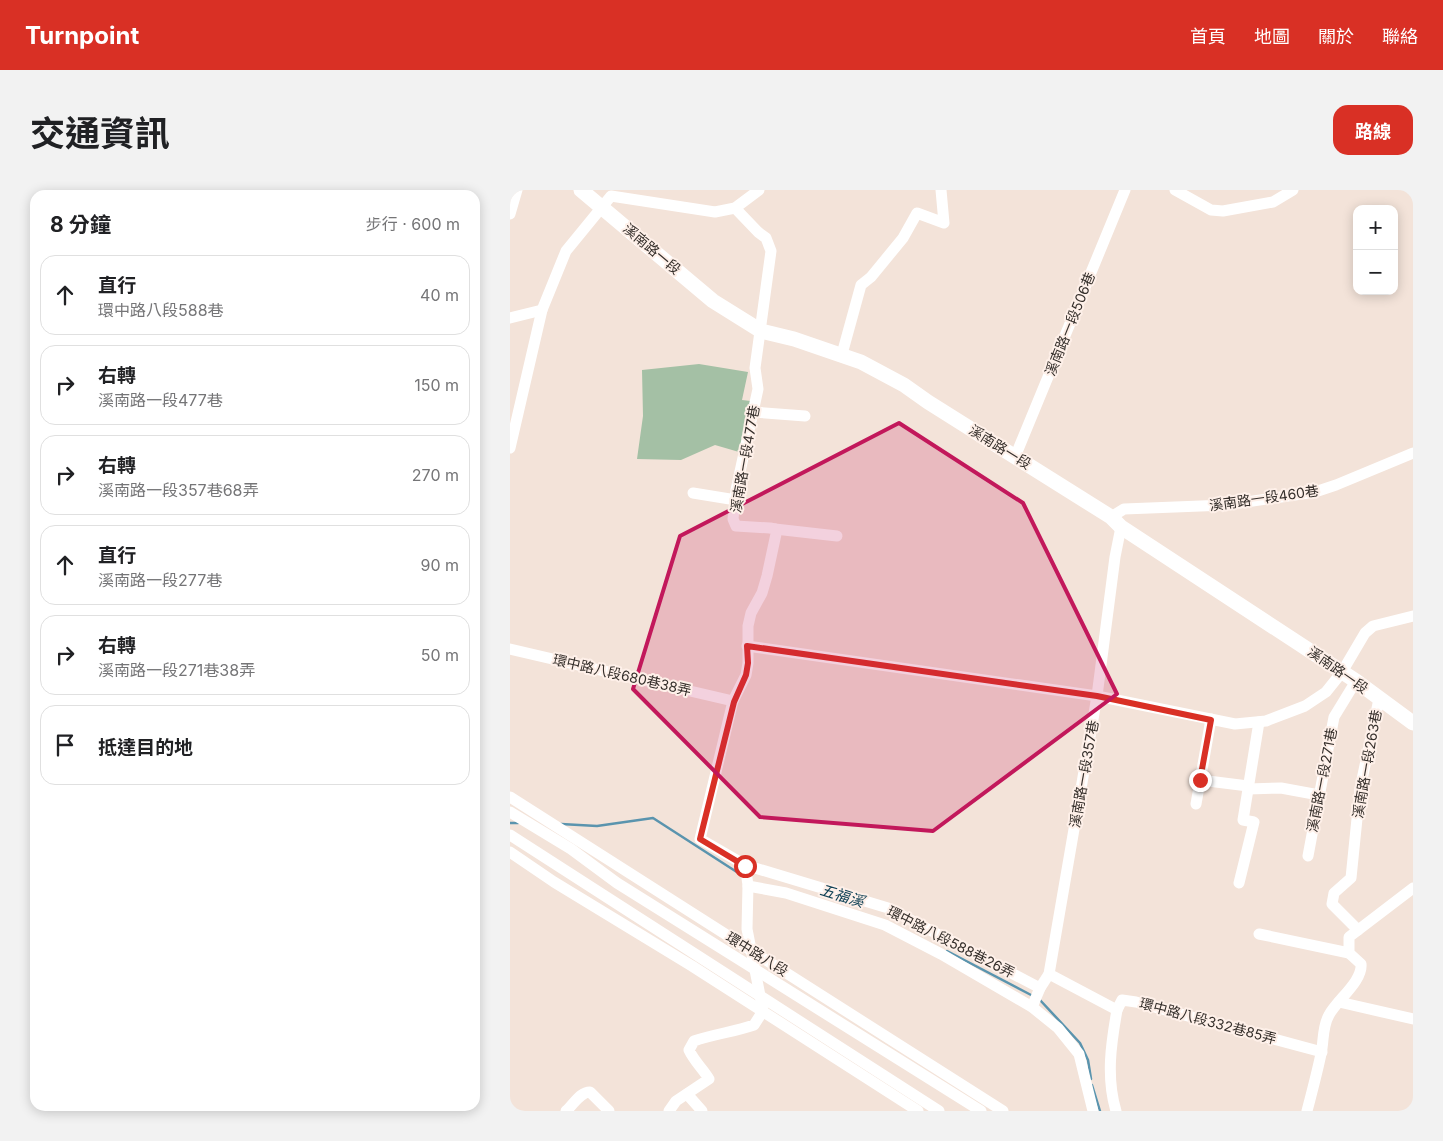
<!DOCTYPE html>
<html lang="zh-TW">
<head>
<meta charset="utf-8">
<style>
  body { margin:0; font-family:Inter,"Noto Sans TC",sans-serif; background:#f2f2f2; color:#202124 }
  .controls { position:absolute; right:15px; top:15px; display:grid; overflow:hidden; border-radius:10px; box-shadow:0 2px 12px #0003 }
  .controls button { width:45px; height:45px; display:grid; place-items:center; padding:0; border:0; border-bottom:1px solid #e0e0e0; background:#fff; color:#202124; font:25px sans-serif }
  .stop { position:absolute; width:15px; height:15px; margin:-11px; border:4px solid #d93025; border-radius:50%; background:#fff }
  .stop.end { background:#d93025; border-color:#fff; box-shadow:0 1px 5px #0008 }
  .list { margin:0; padding:0; list-style:none }
  h2 { display:flex; justify-content:space-between; align-items:center; height:65px; margin:0; padding:0 20px; font-size:21px }
  h2 small { font-size:16px; font-weight:400; color:#757577 }
  .list li { display:grid; grid-template-columns:32px 1fr auto; gap:15px; align-items:center; box-sizing:border-box; height:80px; margin:0 10px 10px; padding:0 10px; border:1px solid #e0e0e0; border-radius:15px }
  .list b { display:block; font-size:19px; white-space:nowrap }
  .list p { margin:0; font-size:16px; white-space:nowrap; color:#757577 }
  .list em { font-size:16px; font-style:normal; color:#757577 }
  .icon { flex:none; width:28px; height:28px; fill:none; stroke:currentColor; stroke-width:2; stroke-linecap:round; stroke-linejoin:round }
  .map { position:relative; flex:none; width:903px; height:921px; overflow:hidden; border-radius:15px }
  header { display:flex; align-items:center; gap:30px; box-sizing:border-box; height:70px; padding:0 25px; background:#d93025; color:#fff }
  header strong { font-size:24px }
  nav { display:flex; gap:28px; margin-inline-start:auto; font-size:18px }
  .intro { display:flex; align-items:center; justify-content:space-between; box-sizing:border-box; height:120px; padding:0 30px }
  h1 { margin:0; font-size:35px }
  .button { padding:12px 22px; border-radius:15px; background:#d93025; color:#fff; font-size:18px; font-weight:700 }
  main { display:flex; gap:30px; padding:0 30px }
  aside { flex:1; background:#fff; border-radius:15px; box-shadow:0 2px 12px #0003 }
  .map>svg:first-child { display:block }
  .green { fill:#a4c0a5 }
  .lines { fill:none; stroke-linecap:round; stroke-linejoin:round }
  .stream { stroke:#5a94ae; stroke-width:2.5 }
  .minor { stroke:#fff; stroke-width:11 }
  .major { stroke:#fff; stroke-width:15 }
  .route { stroke:#d93025; stroke-width:6 }
  .marked { fill:#c2185b; fill-opacity:0.2; stroke:#c2185b; stroke-width:4; stroke-linejoin:round }
  .labels { text-anchor:middle; stroke-width:4; stroke-linejoin:round; paint-order:stroke }
  .street-label { font-size:14px; fill:#352f2b; stroke:#fef0e9 }
  .water-label { font-size:15px; font-style:italic; fill:#0f4155; stroke:#fef0e9 }
</style>
</head>
<body>
<header>
<strong>Turnpoint</strong>
<nav><a>首頁</a><a>地圖</a><a>關於</a><a>聯絡</a></nav>
</header>
<div class="intro"><h1>交通資訊</h1><a class="button">路線</a></div>
<main>
<aside>
<h2>8 分鐘<small>步行 · 600 m</small></h2>
<ul class="list">
<li><svg class="icon" aria-label="ahead" viewBox="0 0 24 24"><path d="M12 20V5M6 11l6-6 6 6"/></svg><div><b>直行</b><p>環中路八段588巷</p></div><em>40 m</em></li>
<li><svg class="icon" aria-label="right" viewBox="0 0 24 24"><path d="M7 20v-9h11M14 6l5 5-5 5"/></svg><div><b>右轉</b><p>溪南路一段477巷</p></div><em>150 m</em></li>
<li><svg class="icon" aria-label="right" viewBox="0 0 24 24"><path d="M7 20v-9h11M14 6l5 5-5 5"/></svg><div><b>右轉</b><p>溪南路一段357巷68弄</p></div><em>270 m</em></li>
<li><svg class="icon" aria-label="ahead" viewBox="0 0 24 24"><path d="M12 20V5M6 11l6-6 6 6"/></svg><div><b>直行</b><p>溪南路一段277巷</p></div><em>90 m</em></li>
<li><svg class="icon" aria-label="right" viewBox="0 0 24 24"><path d="M7 20v-9h11M14 6l5 5-5 5"/></svg><div><b>右轉</b><p>溪南路一段271巷38弄</p></div><em>50 m</em></li>
<li><svg class="icon" aria-label="arrive" viewBox="0 0 24 24"><path d="M6 21V4h12l-3 4 3 4H6"/></svg><div><b>抵達目的地</b></div></li>
</ul>
</aside>
<div class="map">
<svg width="903" height="921" viewBox="0 0 903 921">
  <rect width="100%" height="100%" fill="#f3e3d9"/>
  <path class="green" d="M189 174 238 182 232 210 241 211 229 262 205 255 171 270 127 269 133 226 132 180Z"/>
  <g class="lines">
    <g class="stream">
      <path d="M0 633H8"/>
      <path d="M51 634 87 636 143 628 233 686"/>
      <path d="M437 761 523 806"/>
      <path d="M530 810 570 853 578 870 581 889"/>
      <path d="M582 895 590 921"/>
    </g>
    <g class="minor">
      <path d="M665 0 701 20 713 21 763 12 783 0"/>
      <path d="M0 24 7 0"/>
      <path d="M0 128 32 120"/>
      <path d="M332 164 351 95 361 87 393 48 407 23 434 33 431 0"/>
      <path d="M243 222 295 226"/>
      <path d="M0 258 32 120 56 61 101 6 205 22 225 18 249 0"/>
      <path d="M505 267 615 0"/>
      <path d="M183 303 226 310"/>
      <path d="M601 327 614 319 716 315 805 302 826 295 903 263"/>
      <path d="M265 339 327 346"/>
      <path d="M237 456 587 506 725 534 756 531 795 516 816 502 832 482 855 443 863 436 903 426"/>
      <path d="M0 459 223 511"/>
      <path d="M690 590 738 596"/>
      <path d="M738 599 771 598 809 605"/>
      <path d="M0 607 493 921"/>
      <path d="M686 614 701 529"/>
      <path d="M0 622 61 659 107 693 471 921"/>
      <path d="M0 645 429 921"/>
      <path d="M0 662 44 692 182 776 408 921"/>
      <path d="M798 666 824 527 846 491"/>
      <path d="M235 675 378 718 530 798"/>
      <path d="M729 693 744 632 733 630 749 532"/>
      <path d="M238 696 276 703 375 735 431 764 522 817 548 838 569 864 583 921"/>
      <path d="M848 740 822 714 824 703 841 688 850 599 869 509"/>
      <path d="M749 744 839 763"/>
      <path d="M539 784 607 820 612 810 626 812 812 862"/>
      <path d="M829 812 903 829"/>
      <path d="M522 817 530 798 539 784 587 506 605 367 611 337"/>
      <path d="M177 904 192 921"/>
      <path d="M56 921C64 914 70 902 80 902L99 921"/>
      <path d="M159 921 166 911 199 889C193 879 184 871 179 860L184 851C204 844 224 842 244 835L253 821 237 739 238 695 235 675 190 649 223 511 236 485 238 473V436L241 423 252 403 257 386 266 344 265 339 260 338 226 336 223 329 226 300 248 199 245 178 261 61 256 48 248 42 225 18"/>
      <path d="M606 921C596 887 601 854 607 820"/>
      <path d="M797 921C802 902 807 883 811 864 814 851 812 837 819 825 827 810 853 791 851 774L839 763V747L903 698"/>
    </g>
    <path class="major" d="M71 0 203 111 251 141 284 149 351 172 394 195 418 212 601 327 611 337 846 491 903 533"/>
  </g>
  <g class="lines">
    <path class="route" d="M235 676 190 649 224 512 236 485 238 473 237 456 587 506 701 530 690 590"/>
  </g>
  <path class="marked" d="M389 233 513 313 607 504 423 641 250 627 123 499 170 346Z"/>
  <g class="labels">
    <g class="street-label">
      <text transform="translate(142 59) rotate(40)" y="5">溪南路一段</text>
      <text transform="translate(560 134) rotate(-68)" y="5">溪南路一段506巷</text>
      <text transform="translate(490 257) rotate(32)" y="5">溪南路一段</text>
      <text transform="translate(235 269) rotate(-80)" y="5">溪南路一段477巷</text>
      <text transform="translate(754 308) rotate(-8)" y="5">溪南路一段460巷</text>
      <text transform="translate(828 480) rotate(35)" y="5">溪南路一段</text>
      <text transform="translate(112 485) rotate(13)" y="5">環中路八段680巷38弄</text>
      <text transform="translate(857 574) rotate(-80)" y="5">溪南路一段263巷</text>
      <text transform="translate(574 584) rotate(-80)" y="5">溪南路一段357巷</text>
      <text transform="translate(812 590) rotate(-79)" y="5">溪南路一段271巷</text>
      <text transform="translate(441 752) rotate(27)" y="5">環中路八段588巷26弄</text>
      <text transform="translate(247 764) rotate(32)" y="5">環中路八段</text>
      <text transform="translate(698 831) rotate(15)" y="5">環中路八段332巷85弄</text>
    </g>
    <g class="water-label">
      <text transform="translate(332 706) rotate(17)" y="5">五福溪</text>
    </g>
  </g>
</svg>
<div class="controls">
<button>+</button>
<button>−</button>
</div>
<div class="stop" style="left:235px;top:676px"></div>
<div class="stop end" style="left:690px;top:590px"></div>
</div>
</main>
</body>
</html>
